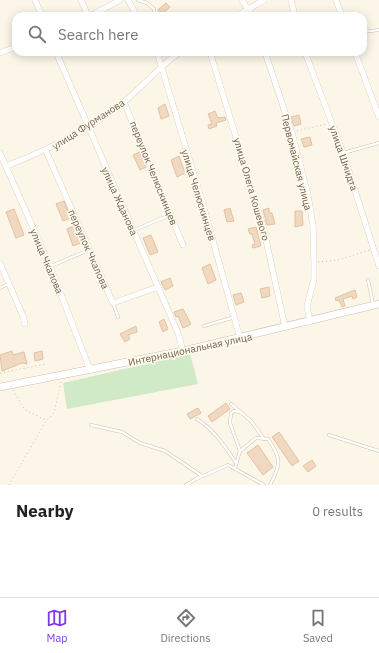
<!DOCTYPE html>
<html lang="en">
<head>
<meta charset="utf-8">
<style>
  body { margin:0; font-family:"IBM Plex Sans",sans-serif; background:#f2f2f2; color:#222 }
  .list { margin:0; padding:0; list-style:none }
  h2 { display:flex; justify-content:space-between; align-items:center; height:52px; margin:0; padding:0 16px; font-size:17px }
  h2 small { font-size:13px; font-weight:400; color:#767676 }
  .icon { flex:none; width:22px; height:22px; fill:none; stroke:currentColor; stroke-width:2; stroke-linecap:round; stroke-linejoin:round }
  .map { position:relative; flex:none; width:379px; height:485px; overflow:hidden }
  .search { position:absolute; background:#fff; box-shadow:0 2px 10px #0003; left:12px; right:12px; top:12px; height:44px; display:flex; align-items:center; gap:10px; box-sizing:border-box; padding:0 14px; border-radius:12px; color:#767676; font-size:15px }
  .sheet { height:112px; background:#fff }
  nav { display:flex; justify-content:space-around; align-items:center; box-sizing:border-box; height:56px; border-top:1px solid #e0e0e0; background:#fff; font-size:11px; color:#767676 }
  nav a { display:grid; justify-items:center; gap:2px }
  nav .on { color:#7c3aed }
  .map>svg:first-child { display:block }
  .green { fill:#d0e9c6 }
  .building { fill:#f0d9c0; stroke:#e2c2a1 }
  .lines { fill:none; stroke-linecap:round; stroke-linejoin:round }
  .service-casing { stroke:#cdbfae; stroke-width:3.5 }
  .minor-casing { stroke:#cdbfae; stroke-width:6 }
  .tertiary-casing { stroke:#cdbfae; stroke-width:8 }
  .path { stroke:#d5bda3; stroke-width:1; stroke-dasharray:1 3; stroke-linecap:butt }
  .service { stroke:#fff; stroke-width:2.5 }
  .minor { stroke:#fff; stroke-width:5.5 }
  .tertiary { stroke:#fff; stroke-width:7 }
  .labels { text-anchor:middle; stroke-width:3.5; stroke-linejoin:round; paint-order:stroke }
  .street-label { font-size:10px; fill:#74604d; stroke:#fefaee }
</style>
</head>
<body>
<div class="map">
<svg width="379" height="485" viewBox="0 0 379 485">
  <rect width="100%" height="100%" fill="#fbf6e7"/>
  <path class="green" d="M190 354 198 384 67 409 63 383Z"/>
  <g class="building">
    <path d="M166 3 170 7 162 14 158 10Z"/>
    <path d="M165 104 169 116 161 119 158 108Z"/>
    <path d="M215 111 218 118 225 117 226 120 216 123 217 126 209 129 208 125 212 124 208 114Z"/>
    <path d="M299 115 301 124 294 126 291 117Z"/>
    <path d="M310 137 312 145 304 147 301 139Z"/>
    <path d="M140 152 146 167 140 170 133 155Z"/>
    <path d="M179 156 185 173 177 177 171 160Z"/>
    <path d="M64 201 71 218 63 221 56 204Z"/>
    <path d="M230 208 234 221 227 222 224 210Z"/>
    <path d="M269 208V213H272L275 224 267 225 263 210Z"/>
    <path d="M14 209 24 235 16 238 6 212Z"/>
    <path d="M295 211H302L303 225 295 227Z"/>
    <path d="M74 226 81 243 73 246 67 229Z"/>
    <path d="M256 227 261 246 253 248 252 245 255 244 252 234H250L248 229Z"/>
    <path d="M151 235 158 252 150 255 143 238Z"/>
    <path d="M210 264 216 280 208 284 202 268Z"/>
    <path d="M170 278 173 286 165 290 161 282Z"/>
    <path d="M269 287 270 296 262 298 260 289Z"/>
    <path d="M355 290 357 297 353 299 352 296 343 299 345 306 342 307 339 300 336 301 335 298Z"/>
    <path d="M241 293 244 302 236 305 233 295Z"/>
    <path d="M183 309 191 324 183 328 178 316 176 317 174 312Z"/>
    <path d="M164 319 168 329 163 332 159 322Z"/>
    <path d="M136 326 137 332 128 335 130 339 125 342 120 334Z"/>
    <path d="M12 351 13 355 24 352 27 364 22 363 2 371 0 355Z"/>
    <path d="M42 351 43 359 35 361 34 353Z"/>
    <path d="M226 403 230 409 212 422 208 416Z"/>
    <path d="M198 408 201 413 190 419 187 414Z"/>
    <path d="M279 432 299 461 292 466 272 437Z"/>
    <path d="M258 445 273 467 263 475 247 453Z"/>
    <path d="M312 460 316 466 308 472 303 466Z"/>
  </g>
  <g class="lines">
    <g class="service-casing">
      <g id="service">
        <path d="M138 0 147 3 154 9V16"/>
        <path d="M363 30 370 31 379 30"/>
        <path d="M343 153 379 143"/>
        <path d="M134 230 170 215"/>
        <path d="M51 266 89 250"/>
        <path d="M368 280 373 304"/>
        <path d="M0 288 8 284"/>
        <path d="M113 303 118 317"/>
        <path d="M204 326 235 317"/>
        <path d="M231 404 251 421 264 439"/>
        <path d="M197 419C214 430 225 446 236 463"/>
        <path d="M91 425 122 432 140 443 165 451 202 476"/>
        <path d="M329 435 379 451"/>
        <path d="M240 451 230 423 231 413 234 411 240 412"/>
        <path d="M235 468 240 451 256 438 268 439C282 459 281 464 270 485"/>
        <path d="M186 485 196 479 228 465 264 485"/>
      </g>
    </g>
    <g class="minor-casing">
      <g id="minor">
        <path d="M35 0 42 16"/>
        <path d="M81 0 88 16"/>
        <path d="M128 0 137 16"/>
        <path d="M242 0 252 16"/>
        <path d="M291 0 295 16"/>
        <path d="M336 0 342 16"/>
        <path d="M90 16 120 0"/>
        <path d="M236 16 264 0"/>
        <path d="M56 52 178 333 183 351"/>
        <path d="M157 52 202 201 240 338"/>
        <path d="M210 52 263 226 285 327"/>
        <path d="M265 52 292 133 308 195 313 226 314 263V279L307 306 310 322"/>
        <path d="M305 52 343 153 379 266"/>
        <path d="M355 52 379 117"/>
        <path d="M0 53 16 47"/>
        <path d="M124 102 183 245"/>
        <path d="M46 151 113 303 158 287"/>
        <path d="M0 153 50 266 90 370"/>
        <path d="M6 166C48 150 91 130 125 101 144 85 160 66 180 52"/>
        <path d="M0 263 23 316 25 324"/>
      </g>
    </g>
    <g class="tertiary-casing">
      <path id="tertiary" d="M0 387 183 351 379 304"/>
    </g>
    <g class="path">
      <path d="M297 131 327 124"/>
      <path d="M318 262 338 260 370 250"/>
      <path d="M0 373 46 364"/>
      <path d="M13 390 25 410 46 420"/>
      <path d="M9 485 46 421 54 413 61 382"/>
    </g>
    <use href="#service" class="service"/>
    <use href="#minor" class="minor"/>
    <use href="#tertiary" class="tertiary"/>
  </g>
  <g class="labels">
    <g class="street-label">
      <text transform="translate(88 124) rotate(-33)" y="4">улица Фурманова</text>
      <text transform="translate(344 158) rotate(71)" y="4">улица Шмидта</text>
      <text transform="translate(297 162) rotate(76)" y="4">Первомайская улица</text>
      <text transform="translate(154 173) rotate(68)" y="4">переулок Челюскинцев</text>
      <text transform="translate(252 189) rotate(74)" y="4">улица Олега Кошевого</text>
      <text transform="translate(199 195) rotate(73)" y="4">улица Челюскинцев</text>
      <text transform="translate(120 201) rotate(66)" y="4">улица Жданова</text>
      <text transform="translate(89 249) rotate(66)" y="4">переулок Чкалова</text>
      <text transform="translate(47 261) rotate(67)" y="4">улица Чкалова</text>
      <text transform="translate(190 349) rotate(-12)" y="4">Интернациональная улица</text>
    </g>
  </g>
</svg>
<div class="search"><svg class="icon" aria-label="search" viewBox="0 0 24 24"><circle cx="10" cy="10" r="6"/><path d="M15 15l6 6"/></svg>Search here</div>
</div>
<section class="sheet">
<h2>Nearby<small>0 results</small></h2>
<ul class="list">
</ul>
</section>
<nav>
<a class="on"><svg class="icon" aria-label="map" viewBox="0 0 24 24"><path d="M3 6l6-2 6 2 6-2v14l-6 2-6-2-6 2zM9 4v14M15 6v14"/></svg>Map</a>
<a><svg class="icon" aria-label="directions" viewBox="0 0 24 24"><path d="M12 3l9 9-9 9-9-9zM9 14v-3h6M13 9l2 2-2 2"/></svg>Directions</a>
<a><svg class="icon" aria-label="saved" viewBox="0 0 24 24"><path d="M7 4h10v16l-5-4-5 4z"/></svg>Saved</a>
</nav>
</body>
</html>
